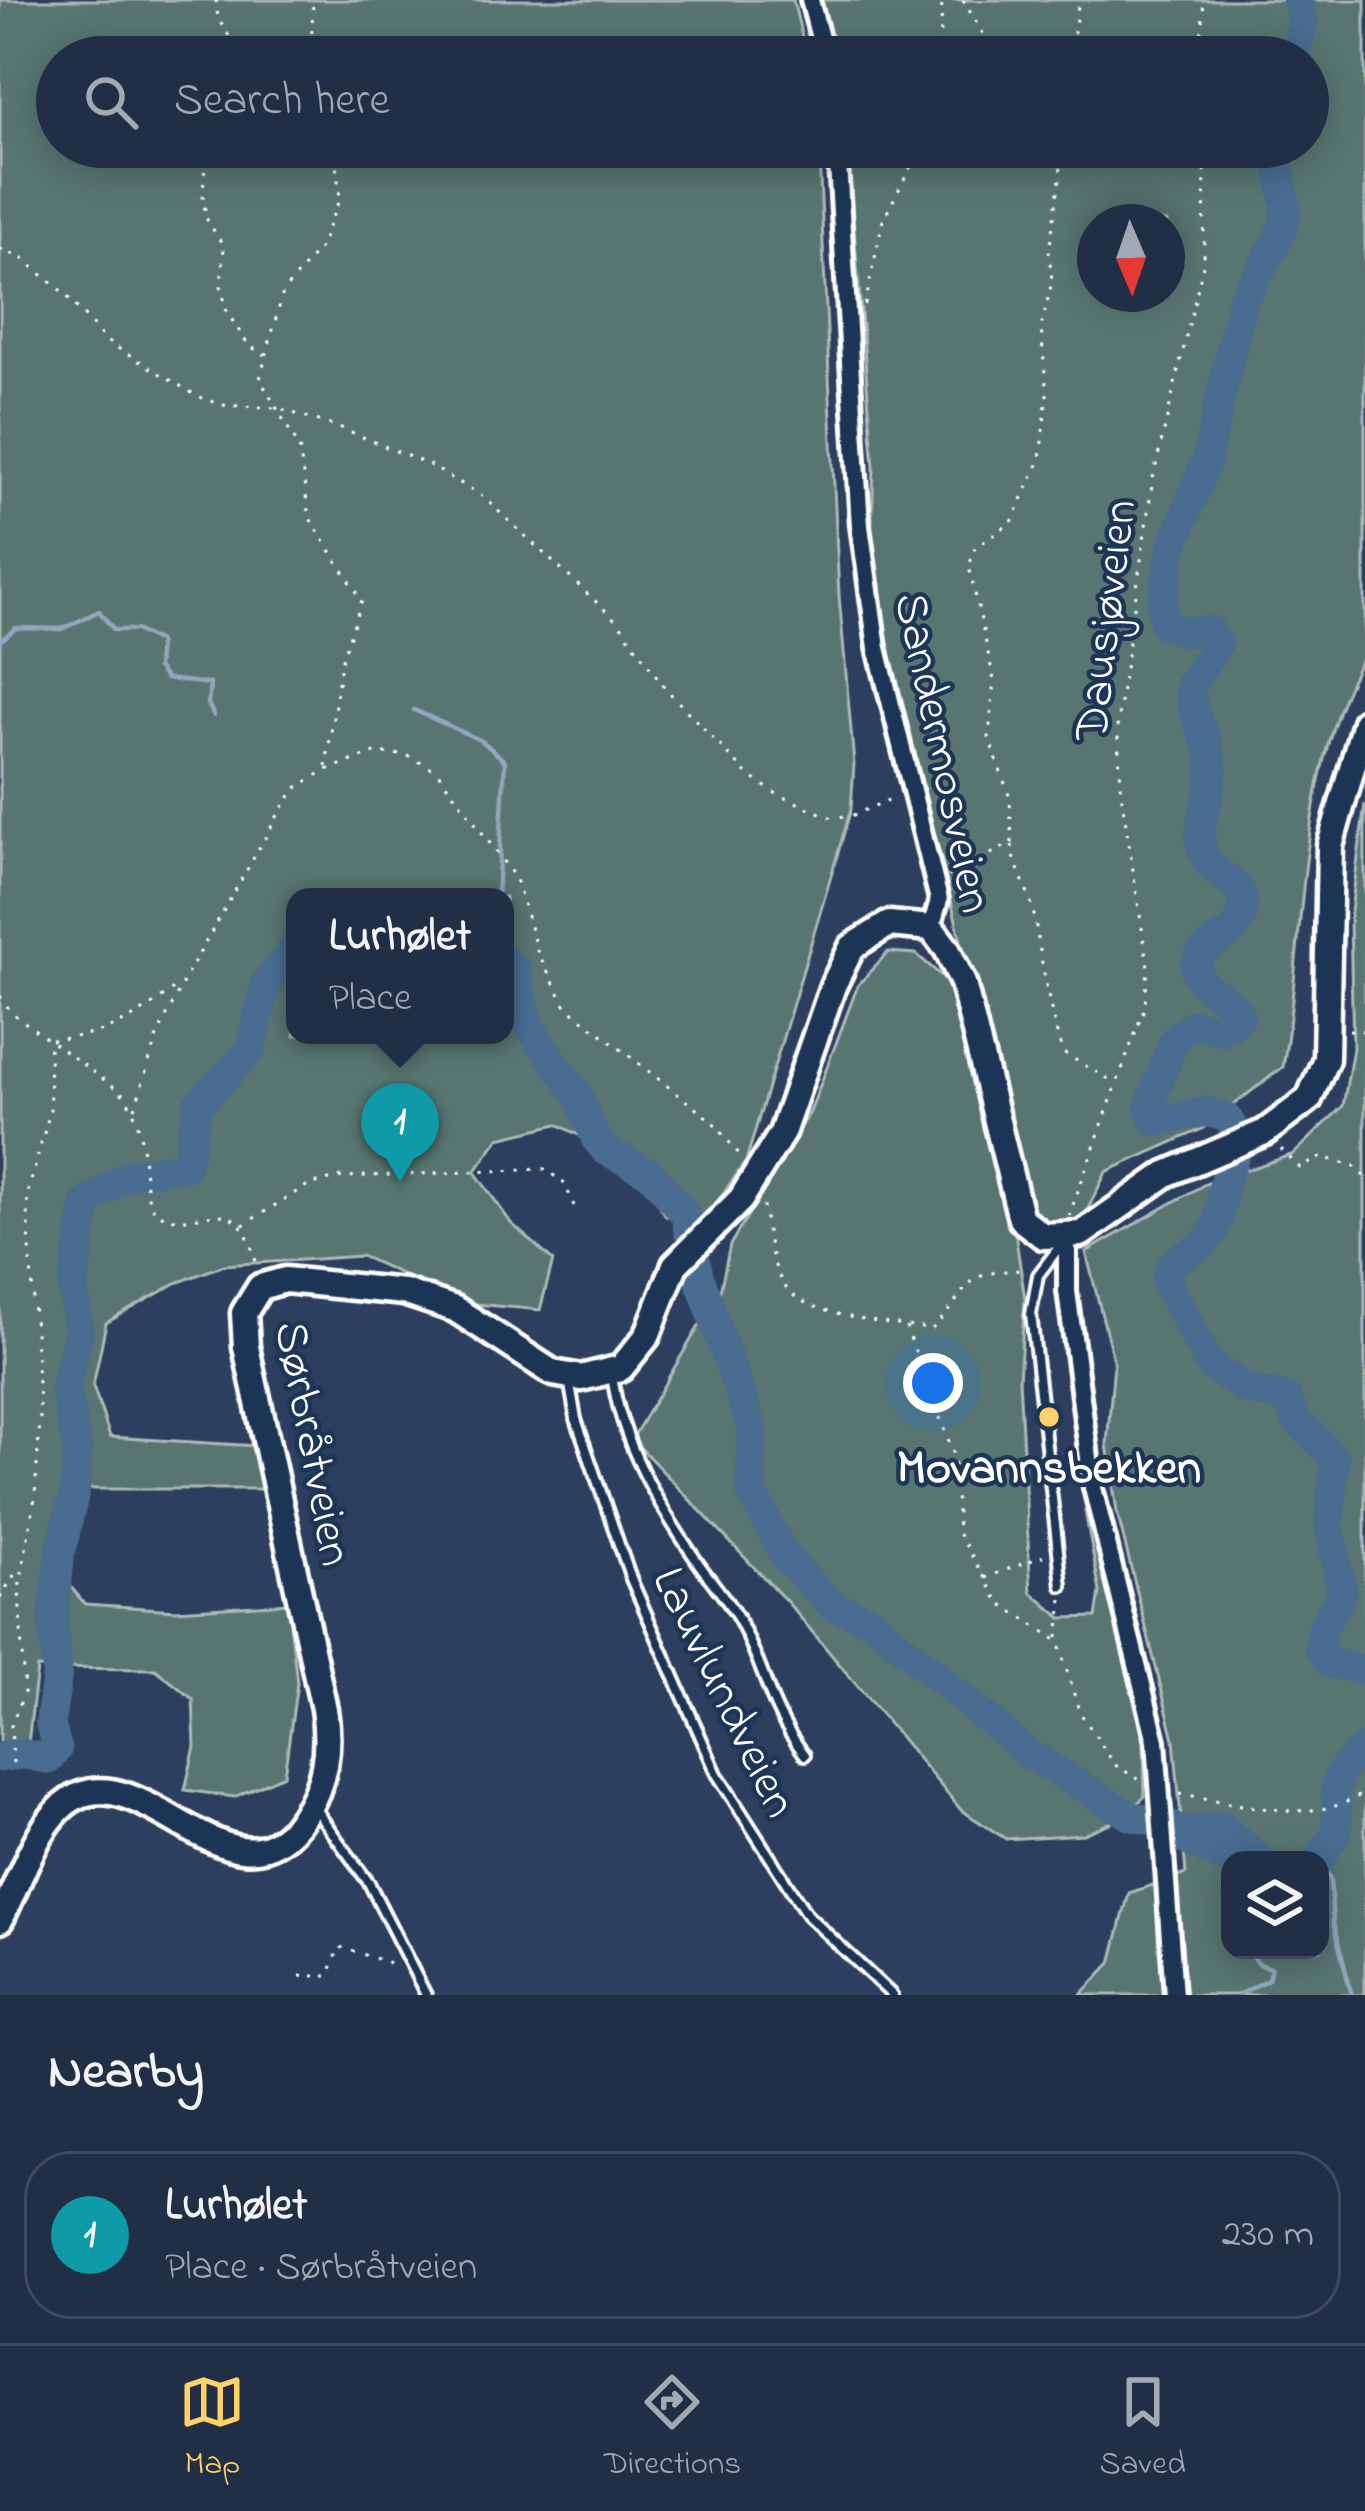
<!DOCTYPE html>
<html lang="en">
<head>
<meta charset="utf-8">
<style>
  body { margin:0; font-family:"Indie Flower",sans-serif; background:#2d3b51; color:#f1f3f6 }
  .controls { position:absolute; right:36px; bottom:36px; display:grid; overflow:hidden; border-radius:24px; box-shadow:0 6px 30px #0003 }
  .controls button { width:108px; height:108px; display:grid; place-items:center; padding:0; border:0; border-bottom:3px solid #3e4a5f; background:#212f46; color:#f1f3f6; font:60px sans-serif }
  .compass { position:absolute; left:1077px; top:204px; width:108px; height:108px; border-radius:50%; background:#212f46; box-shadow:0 6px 30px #0003; rotate:178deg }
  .you { position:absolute; left:933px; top:1383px; width:42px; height:42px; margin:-30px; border:9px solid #fff; border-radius:50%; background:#1a73e8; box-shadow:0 0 0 18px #1a73e833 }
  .badge { display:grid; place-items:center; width:78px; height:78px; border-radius:50%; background:#ffd166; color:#fff; font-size:39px; font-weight:700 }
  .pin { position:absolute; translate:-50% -99px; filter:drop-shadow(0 3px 6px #0008) }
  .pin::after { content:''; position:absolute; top:63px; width:42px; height:36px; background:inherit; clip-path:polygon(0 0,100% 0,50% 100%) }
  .popup { position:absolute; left:286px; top:888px; width:228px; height:156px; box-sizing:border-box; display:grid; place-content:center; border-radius:24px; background:#212f46; filter:drop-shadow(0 3px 9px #0005); font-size:39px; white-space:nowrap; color:#a2a9b3 }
  .popup b { font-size:45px; color:#f1f3f6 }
  .popup::after { content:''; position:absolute; left:50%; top:100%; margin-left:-24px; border:24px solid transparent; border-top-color:#212f46 }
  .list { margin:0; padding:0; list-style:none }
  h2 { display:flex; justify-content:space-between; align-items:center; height:156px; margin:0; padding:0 48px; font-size:51px }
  h2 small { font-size:39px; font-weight:400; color:#a2a9b3 }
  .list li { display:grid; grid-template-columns:78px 1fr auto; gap:36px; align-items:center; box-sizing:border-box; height:168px; margin:0 24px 24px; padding:0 24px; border:3px solid #3e4a5f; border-radius:48px }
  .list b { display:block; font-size:45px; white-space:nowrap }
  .list p { margin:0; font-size:39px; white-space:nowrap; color:#a2a9b3 }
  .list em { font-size:39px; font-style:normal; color:#a2a9b3 }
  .icon { flex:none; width:66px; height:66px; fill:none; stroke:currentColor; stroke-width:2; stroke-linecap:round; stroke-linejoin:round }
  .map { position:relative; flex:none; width:1365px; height:1995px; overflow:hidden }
  .search { position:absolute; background:#212f46; box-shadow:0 6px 30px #0003; left:36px; right:36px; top:36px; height:132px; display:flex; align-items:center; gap:30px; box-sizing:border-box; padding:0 42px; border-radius:66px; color:#a2a9b3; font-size:45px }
  .sheet { height:348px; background:#212f46 }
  nav { display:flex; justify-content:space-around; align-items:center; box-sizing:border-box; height:168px; border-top:3px solid #3e4a5f; background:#212f46; font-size:33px; color:#a2a9b3 }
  nav a { display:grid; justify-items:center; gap:6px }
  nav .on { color:#ffd166 }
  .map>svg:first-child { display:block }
  .green { fill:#587471; stroke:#acbab8; stroke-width:3; fill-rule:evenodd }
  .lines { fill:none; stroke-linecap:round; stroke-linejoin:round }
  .stream { stroke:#92a7bc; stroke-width:4.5 }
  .river { stroke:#496c90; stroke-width:30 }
  .lane-casing { stroke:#fff; stroke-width:16 }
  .street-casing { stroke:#fff; stroke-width:26 }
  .secondary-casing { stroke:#fff; stroke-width:33 }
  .path { stroke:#fff; stroke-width:3; stroke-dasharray:3 9; stroke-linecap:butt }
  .lane { stroke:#1d3557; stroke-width:8 }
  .street { stroke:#1d3557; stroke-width:16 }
  .secondary { stroke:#1d3557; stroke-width:24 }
  .poi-dot { fill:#ffd166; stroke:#1d3557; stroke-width:4.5 }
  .labels { text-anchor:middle; stroke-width:9; stroke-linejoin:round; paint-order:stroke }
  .street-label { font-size:48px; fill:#fff; stroke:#1d3557 }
  .poi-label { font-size:48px; font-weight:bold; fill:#fff; stroke:#1d3557 }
</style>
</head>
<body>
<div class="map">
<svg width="1365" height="1995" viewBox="0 0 1365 1995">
  <rect width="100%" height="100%" fill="#2c3f5e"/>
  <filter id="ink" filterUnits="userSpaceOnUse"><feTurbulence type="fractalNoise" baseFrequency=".00833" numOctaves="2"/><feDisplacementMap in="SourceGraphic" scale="24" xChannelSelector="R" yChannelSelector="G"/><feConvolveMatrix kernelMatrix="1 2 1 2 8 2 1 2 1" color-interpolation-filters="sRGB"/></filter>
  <g filter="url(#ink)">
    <g class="green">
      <path d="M0 0H793L807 57H57V147H818L819 155 839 596 854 764 851 809 746 1161 702 1223 666 1216 635 1164 557 1124 499 1138 475 1172 511 1223 553 1261 540 1310 465 1303 361 1256 224 1265 176 1283 106 1323 93 1386 110 1437 257 1446 261 1489H64L69 1585 85 1604 176 1610 288 1603 297 1683 284 1775 234 1797 185 1790 195 1746 193 1699 155 1669 37 1668 27 1752 0 1758ZM295 897H505V1035H295Z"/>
      <path d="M819 0H1365V654C1296 772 1306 935 1283 1067L1202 1129 1106 1172 1081 1223 1040 1222 1026 1207 883 622 871 545 874 467 847 147H1308V57H834ZM1095 222H1167V294H1095Z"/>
      <path d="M1365 804V1995H1081L1111 1963 1129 1893 1186 1874 1174 1739 1117 1512 1107 1444 1114 1363 1086 1252 1205 1184 1294 1154 1343 1106 1353 1048 1350 919ZM1230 1860H1320V1950H1230Z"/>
      <path d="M888 952 916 954 952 985 1013 1219 1025 1299 1019 1379 1031 1592 1061 1618 1096 1617 1100 1592 1085 1511 1098 1515 1143 1696 1145 1796 1122 1818 1083 1834 1006 1839 961 1810 789 1604 632 1439 720 1291 730 1245 810 1112 858 985Z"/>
    </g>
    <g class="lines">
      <g class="stream">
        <path d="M0 641 16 628 62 629 99 611 114 630H136L159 642 157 668 166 679 210 684 208 704 214 716"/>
        <path d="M414 710 482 741 505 761 497 897"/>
        <path d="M1320 1860 1330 1879 1333 1923 1352 1995"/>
        <path d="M1238 1995 1268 1979 1271 1968 1258 1964 1247 1950"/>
      </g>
      <g class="river">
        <path d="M1294 57 1303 22 1297 0"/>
        <path d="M1275 147 1287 211 1278 240 1242 301 1206 462 1172 548 1162 607 1165 625 1184 632 1210 631 1218 643 1190 686C1189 715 1211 739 1212 767 1214 801 1190 823 1205 857 1214 878 1245 879 1243 907 1241 942 1197 939 1195 969 1204 993 1232 997 1240 1016L1225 1031 1194 1024 1174 1040 1149 1108 1154 1121 1207 1112 1226 1117C1246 1138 1235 1156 1226 1178 1219 1197 1223 1217 1211 1235 1197 1256 1170 1252 1166 1281L1210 1365 1246 1389 1286 1398 1297 1421 1335 1459 1329 1524 1342 1594 1322 1629 1320 1648 1330 1663 1365 1670"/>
        <path d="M505 960 516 969 529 1027 577 1093 596 1139 605 1150 651 1174 685 1214 699 1277 752 1428 751 1491 785 1556 831 1605 870 1620 1029 1754 1130 1816 1169 1824 1185 1840 1230 1861"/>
        <path d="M0 1757 24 1754 49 1759 57 1749 50 1723 57 1676 53 1623 60 1554 75 1490 77 1445 65 1390 79 1332 73 1288 86 1203 130 1174 186 1166 198 1105 251 1050 266 982 295 948"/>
        <path d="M1180 1831 1221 1826 1260 1860"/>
        <path d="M1319 1860 1337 1831C1339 1786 1324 1781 1365 1748"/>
      </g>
      <g class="lane-casing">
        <g id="lane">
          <path d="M612 1374C620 1442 660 1508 699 1564 713 1584 730 1602 741 1624 768 1675 767 1706 805 1755"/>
          <path d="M569 1379 576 1419 631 1579 717 1774 807 1915 892 1995"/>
          <path d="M1062 1586 1031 1314 1038 1275 1063 1242"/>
          <path d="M316 1810 369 1883 426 1995"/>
        </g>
      </g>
      <g class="street-casing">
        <g id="street">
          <path d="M810 0 825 57"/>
          <path d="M837 147 860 526 877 648 939 900 931 928"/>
          <path d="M1067 1236V1291L1093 1488 1156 1741 1174 1995"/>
        </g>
      </g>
      <g class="secondary-casing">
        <path id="secondary" d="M0 1920C19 1884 39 1813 78 1796 151 1763 238 1915 304 1815 326 1782 330 1747 324 1709L246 1347 244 1313 260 1287 285 1280 404 1292 455 1309 553 1373 581 1378 621 1368 647 1336 675 1265 741 1199 782 1133 833 986 852 947 889 924 931 928 947 949 963 983 1021 1219 1043 1236 1081 1234 1166 1174 1265 1132 1309 1099 1326 1059 1330 846 1365 722"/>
      </g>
      <g class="path">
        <path d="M216 0 218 19 235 45 227 57"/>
        <path d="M963 0 997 57"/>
        <path d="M311 57 313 0"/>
        <path d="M940 57 942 0"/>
        <path d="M1070 57 1079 0"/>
        <path d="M1200 57 1204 0"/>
        <path d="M206 147 203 195 206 218 224 247 221 286 227 312 248 345 265 355"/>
        <path d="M0 249 22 258 65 294 106 341 197 396 223 405 276 408 339 427 429 465 481 495 620 624 665 688 747 774 773 792 829 817 851 816 893 798"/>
        <path d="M865 305 883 220 921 147"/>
        <path d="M326 767 341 662 362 600 309 517 299 447 260 379 283 292 319 249 340 198 334 147"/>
        <path d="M1012 845C1015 871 1030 890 1034 915 1042 961 1048 1008 1063 1053L1116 1083"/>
        <path d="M948 876 1012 843 1010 798 989 738 994 680 969 566 975 548 1012 522 1040 460 1047 395 1041 328 1052 281 1049 251 1061 172 1058 147"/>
        <path d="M0 996 12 1013 121 1092C155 1131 135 1198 158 1213 196 1237 238 1176 257 1267"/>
        <path d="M1349 1030 1365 1031"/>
        <path d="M51 1040C112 1034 134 1020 181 983"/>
        <path d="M135 1108 156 1039 183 982 278 815 296 788 326 770 378 752 408 756 437 771 516 879 538 954 566 1006 713 1122 743 1159"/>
        <path d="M1281 1149 1300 1168 1322 1157 1354 1166 1365 1177"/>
        <path d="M763 1206C768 1232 770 1268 787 1289 809 1317 896 1325 932 1329 974 1288 956 1271 1027 1270"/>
        <path d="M1069 1216 1145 1006 1148 967 1122 799 1117 723 1153 478 1204 261 1205 147"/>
        <path d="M243 1225 308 1185 342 1177 545 1169 565 1184 574 1206"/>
        <path d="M906 1327 954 1455 958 1533 1000 1603 1058 1641 1079 1711 1115 1765 1143 1782"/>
        <path d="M985 1578 1043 1556"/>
        <path d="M0 1598 18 1569"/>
        <path d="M1058 1638 1062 1599"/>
        <path d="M13 1763 11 1726 24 1693 19 1589 35 1497 40 1419 27 1196 50 1111 49 1041"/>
        <path d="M1180 1794C1238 1802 1314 1828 1365 1792"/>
        <path d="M300 1976H328L340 1947 393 1964"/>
      </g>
      <use href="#lane" class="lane"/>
      <use href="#street" class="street"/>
      <use href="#secondary" class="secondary"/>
    </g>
  </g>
  <circle class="poi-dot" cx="1049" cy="1417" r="12"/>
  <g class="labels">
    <g class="street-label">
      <text transform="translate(1103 620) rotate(-83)" y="17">Dausjøveien</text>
      <text transform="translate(946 752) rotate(78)" y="17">Sandermosveien</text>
      <text transform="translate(316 1443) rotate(79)" y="17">Sørbråtveien</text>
      <text transform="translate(727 1691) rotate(64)" y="17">Lauvlundveien</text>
    </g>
    <g class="poi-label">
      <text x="1049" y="1482">Movannsbekken</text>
    </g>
  </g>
</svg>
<div class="controls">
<button><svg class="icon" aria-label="layers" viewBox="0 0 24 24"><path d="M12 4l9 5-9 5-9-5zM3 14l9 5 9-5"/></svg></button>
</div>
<svg class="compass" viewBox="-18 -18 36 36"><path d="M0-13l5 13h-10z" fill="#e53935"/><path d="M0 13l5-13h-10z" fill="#a2a9b3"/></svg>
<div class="you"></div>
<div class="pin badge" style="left:400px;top:1182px;background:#0f9aa8">1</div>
<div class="popup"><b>Lurhølet</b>Place</div>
<div class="search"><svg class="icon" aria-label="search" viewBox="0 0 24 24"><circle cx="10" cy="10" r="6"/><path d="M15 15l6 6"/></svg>Search here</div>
</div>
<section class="sheet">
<h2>Nearby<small></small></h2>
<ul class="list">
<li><span class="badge" style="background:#0f9aa8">1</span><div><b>Lurhølet</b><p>Place · Sørbråtveien</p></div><em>230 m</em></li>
</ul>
</section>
<nav>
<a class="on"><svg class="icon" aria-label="map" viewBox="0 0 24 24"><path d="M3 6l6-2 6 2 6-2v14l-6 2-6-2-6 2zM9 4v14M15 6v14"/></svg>Map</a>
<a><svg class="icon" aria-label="directions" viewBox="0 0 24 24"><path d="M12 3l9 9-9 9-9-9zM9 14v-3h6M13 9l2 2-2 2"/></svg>Directions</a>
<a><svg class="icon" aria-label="saved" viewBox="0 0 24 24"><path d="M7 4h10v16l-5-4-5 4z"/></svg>Saved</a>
</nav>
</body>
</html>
